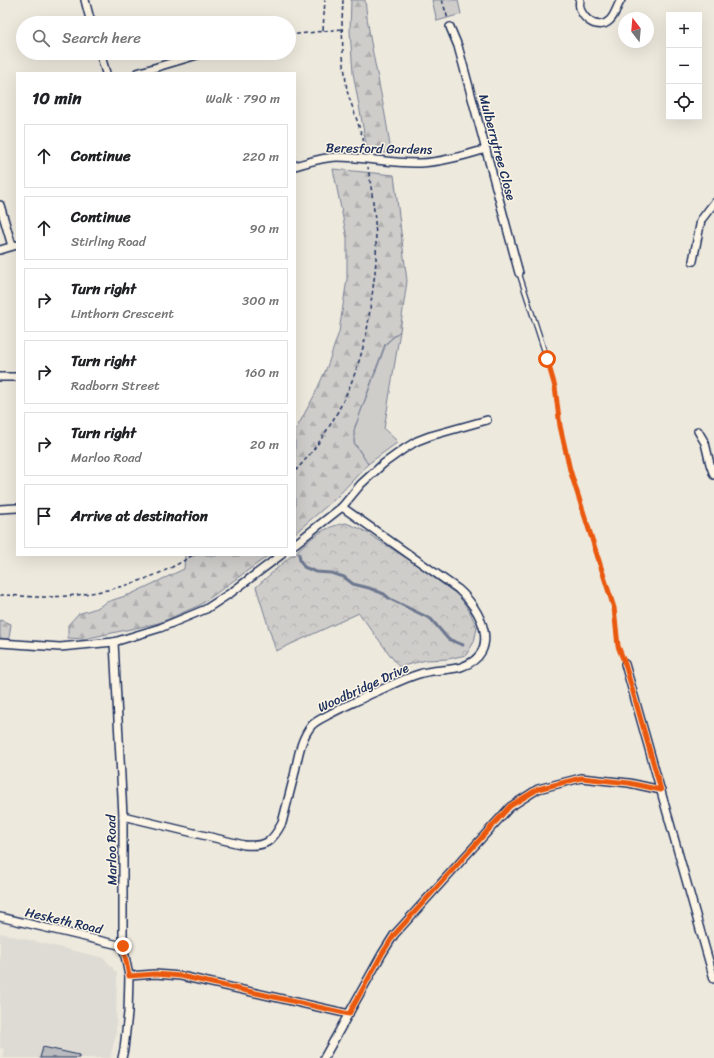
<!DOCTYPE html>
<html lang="en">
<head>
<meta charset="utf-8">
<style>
  body { margin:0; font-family:Sriracha,sans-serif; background:#f2f2f2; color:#202124 }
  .controls { position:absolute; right:12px; top:12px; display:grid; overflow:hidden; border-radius:0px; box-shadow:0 4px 16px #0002 }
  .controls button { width:36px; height:36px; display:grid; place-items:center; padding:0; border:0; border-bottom:1px solid #e0e0e0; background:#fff; color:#202124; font:20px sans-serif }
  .compass { position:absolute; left:618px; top:12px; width:36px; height:36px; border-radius:50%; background:#fff; box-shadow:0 4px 16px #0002; rotate:344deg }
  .stop { position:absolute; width:12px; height:12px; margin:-9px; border:3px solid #ea580c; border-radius:50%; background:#fff }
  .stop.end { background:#ea580c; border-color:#fff; box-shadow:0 1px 4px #0008 }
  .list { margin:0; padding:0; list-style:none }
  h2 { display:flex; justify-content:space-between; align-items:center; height:52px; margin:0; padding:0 16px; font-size:17px }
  h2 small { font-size:13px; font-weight:400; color:#757577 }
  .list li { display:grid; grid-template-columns:26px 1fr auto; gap:12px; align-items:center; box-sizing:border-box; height:64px; margin:0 8px 8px; padding:0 8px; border:1px solid #e0e0e0; border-radius:0px }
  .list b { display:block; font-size:15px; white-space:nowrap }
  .list p { margin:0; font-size:13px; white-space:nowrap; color:#757577 }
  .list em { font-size:13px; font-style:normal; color:#757577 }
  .icon { flex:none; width:22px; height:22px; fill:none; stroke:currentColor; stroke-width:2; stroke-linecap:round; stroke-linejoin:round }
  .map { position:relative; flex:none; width:714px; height:1058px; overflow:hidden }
  .search { position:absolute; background:#fff; box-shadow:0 4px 16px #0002; left:16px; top:16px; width:280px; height:44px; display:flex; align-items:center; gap:10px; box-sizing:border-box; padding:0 14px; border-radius:22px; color:#757577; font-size:15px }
  .panel { position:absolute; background:#fff; box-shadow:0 4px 16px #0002; left:16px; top:72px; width:280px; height:484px; border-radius:0px }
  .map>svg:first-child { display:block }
  .built { fill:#dedbd4 }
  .grass { fill:#cfcdca; stroke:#757e94 }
  .forest { fill:url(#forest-firs); stroke:#757e94 }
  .park { fill:url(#park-crowns); stroke:#757e94 }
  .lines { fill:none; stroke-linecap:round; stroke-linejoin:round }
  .stream { stroke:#6c778f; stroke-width:3 }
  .building { fill:#babbbe; stroke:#1b2f5e }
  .service-casing { stroke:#1b2f5e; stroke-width:6 }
  .minor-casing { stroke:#1b2f5e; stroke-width:10 }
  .path { stroke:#1b2f5e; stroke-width:1.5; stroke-dasharray:4 3; stroke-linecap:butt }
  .service { stroke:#fcf5e5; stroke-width:3.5 }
  .minor { stroke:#fcf5e5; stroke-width:7 }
  .route { stroke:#ea580c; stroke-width:5 }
  .labels { text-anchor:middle; stroke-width:3; stroke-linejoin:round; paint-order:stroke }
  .street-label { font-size:13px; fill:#1b2f5e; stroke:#fcf5e5 }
</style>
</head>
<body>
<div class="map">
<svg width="714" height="1058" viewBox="0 0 714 1058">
  <defs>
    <pattern id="forest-firs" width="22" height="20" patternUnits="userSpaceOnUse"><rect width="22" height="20" fill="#cfcdca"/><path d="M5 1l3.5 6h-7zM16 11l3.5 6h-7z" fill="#b1b0b0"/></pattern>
    <pattern id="park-crowns" width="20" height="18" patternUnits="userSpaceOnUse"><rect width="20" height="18" fill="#cfcdca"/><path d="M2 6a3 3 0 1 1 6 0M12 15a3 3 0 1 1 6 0" fill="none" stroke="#b1b0b0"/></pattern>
  </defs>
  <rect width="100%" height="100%" fill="#eee9dd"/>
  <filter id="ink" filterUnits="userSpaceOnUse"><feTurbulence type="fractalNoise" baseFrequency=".025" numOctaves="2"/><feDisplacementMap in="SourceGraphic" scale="8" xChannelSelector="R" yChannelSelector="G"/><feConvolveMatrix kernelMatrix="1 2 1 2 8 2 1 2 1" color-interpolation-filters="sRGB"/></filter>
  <g filter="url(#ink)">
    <path class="built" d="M0 933 104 958 117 973 116 1034 110 1058H2L4 1049 0 1048Z"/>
    <g class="grass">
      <path d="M432 0H458L461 14 437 21Z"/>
      <path d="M400 331 384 429 398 442 368 464 354 442V430L386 344Z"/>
    </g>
    <g class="forest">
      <path d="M351 0H365C370 52 385 102 391 154L367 149 353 73 350 31Z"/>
      <path d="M333 169 394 175 407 281 400 331 385 344 354 430V443L368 464 336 498 295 533V431L314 396 327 367 339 332 347 279V238Z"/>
      <path d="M185 555H269L200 605 159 623 84 639 68 638V625L78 614 97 608 107 602 131 594 184 569Z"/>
      <path d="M0 620 11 624 9 639 0 638Z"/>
    </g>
    <path class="park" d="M346 523 361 529 414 563 459 596 470 612 477 628 474 642 466 655 448 659 426 660 399 667 359 613 276 651 256 587 292 555H295V553C312 537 323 527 346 523Z"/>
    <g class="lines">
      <path class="stream" d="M299 554 300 560 304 567 316 572 331 573 344 577 353 584 369 588 384 594 390 599 431 619 448 639 463 645"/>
    </g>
    <path class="building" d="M43 1047 79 1055V1058H40Z"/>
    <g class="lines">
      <g class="service-casing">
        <path id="service" d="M519 273 547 359"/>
      </g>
      <g class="minor-casing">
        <g id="minor">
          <path d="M85 0 91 23"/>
          <path d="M580 0C576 15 597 33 610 20 615 15 617 6 621 0"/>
          <path d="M450 27 458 46 519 273"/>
          <path d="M100 53 106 73"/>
          <path d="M137 73 204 53"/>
          <path d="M295 166C309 162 323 157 337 157 365 157 392 164 420 163 443 162 464 156 486 149"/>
          <path d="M0 205 12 246"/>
          <path d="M0 250 17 245"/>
          <path d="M693 261 701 220 714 203"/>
          <path d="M0 377H15"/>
          <path d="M698 431 705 443 710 464 714 475"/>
          <path d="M0 509 17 508"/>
          <path d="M295 544 342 507 361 484 383 464 404 449 417 441 430 436 487 420"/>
          <path d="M114 642 123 816V946L129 976 128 1013 124 1049 122 1058"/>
          <path d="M0 643 60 647 114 642 160 628 206 609 232 592 281 555"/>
          <path d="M625 664 714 979"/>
          <path d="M123 816 244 845C266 847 272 842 282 823 286 807 290 792 294 776 298 758 300 739 312 725 316 721 323 718 328 715 341 708 355 702 369 695 386 688 402 679 419 674 434 669 448 671 461 667 503 653 481 609 458 589L342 507"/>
          <path d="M0 917 123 946"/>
          <path d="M129 976 155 974 181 976 349 1014"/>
          <path d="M324 1058 382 954 394 935 510 807 538 789 581 778 629 783 661 790"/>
        </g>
      </g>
      <g class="path">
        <path d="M343 0 342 22 343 56 347 91 363 138 365 151"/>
        <path d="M442 0 448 19"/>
        <path d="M323 30 325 0"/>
        <path d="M289 35 342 29"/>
        <path d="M548 364 555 387 560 426 570 471 614 608 618 646 622 656"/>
        <path d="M295 471C331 434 357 381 367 330 369 319 370 307 372 296 374 279 377 262 376 245 376 219 372 193 368 167"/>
        <path d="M0 595C13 595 27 597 40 597 94 597 148 584 193 555"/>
      </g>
      <use href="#service" class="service"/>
      <use href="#minor" class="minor"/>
    </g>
  </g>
  <g class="lines" filter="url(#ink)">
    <path class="route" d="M123 946 129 976 155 974 181 976 349 1014 382 954 394 935 510 806 538 789 581 778 629 783 661 790 625 664 618 646 614 608 570 470 560 426 555 387 547 359"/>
  </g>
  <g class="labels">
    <g class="street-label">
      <text transform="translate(498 147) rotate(75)" y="5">Mulberrytree Close</text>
      <text transform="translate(379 148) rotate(1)" y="5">Beresford Gardens</text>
      <text transform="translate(363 687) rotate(-25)" y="5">Woodbridge Drive</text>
      <text transform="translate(111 850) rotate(-91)" y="5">Marloo Road</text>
      <text transform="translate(64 920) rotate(13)" y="5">Hesketh Road</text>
    </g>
  </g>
</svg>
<div class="controls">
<button>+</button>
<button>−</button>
<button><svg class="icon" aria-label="locate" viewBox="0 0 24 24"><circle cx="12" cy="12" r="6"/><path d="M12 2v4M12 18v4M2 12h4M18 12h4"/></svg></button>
</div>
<svg class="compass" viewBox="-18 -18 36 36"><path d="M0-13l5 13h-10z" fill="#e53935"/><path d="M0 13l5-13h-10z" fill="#757577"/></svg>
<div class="stop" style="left:547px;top:359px"></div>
<div class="stop end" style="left:123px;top:946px"></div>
<div class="search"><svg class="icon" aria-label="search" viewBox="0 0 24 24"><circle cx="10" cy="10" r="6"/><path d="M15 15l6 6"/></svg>Search here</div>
<section class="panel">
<h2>10 min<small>Walk · 790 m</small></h2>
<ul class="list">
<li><svg class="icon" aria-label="ahead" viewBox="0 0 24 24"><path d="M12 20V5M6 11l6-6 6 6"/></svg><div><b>Continue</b></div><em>220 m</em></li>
<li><svg class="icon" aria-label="ahead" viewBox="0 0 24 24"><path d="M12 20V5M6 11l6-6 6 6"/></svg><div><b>Continue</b><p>Stirling Road</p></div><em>90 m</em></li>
<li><svg class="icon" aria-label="right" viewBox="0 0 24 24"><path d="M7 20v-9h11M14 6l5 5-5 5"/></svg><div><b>Turn right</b><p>Linthorn Crescent</p></div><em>300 m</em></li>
<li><svg class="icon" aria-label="right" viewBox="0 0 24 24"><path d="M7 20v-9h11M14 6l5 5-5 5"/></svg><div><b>Turn right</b><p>Radborn Street</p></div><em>160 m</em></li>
<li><svg class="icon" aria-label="right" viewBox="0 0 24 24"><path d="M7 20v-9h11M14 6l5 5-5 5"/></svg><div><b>Turn right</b><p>Marloo Road</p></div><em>20 m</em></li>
<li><svg class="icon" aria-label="arrive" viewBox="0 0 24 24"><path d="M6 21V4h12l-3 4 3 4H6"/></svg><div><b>Arrive at destination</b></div></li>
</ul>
</section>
</div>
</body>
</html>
